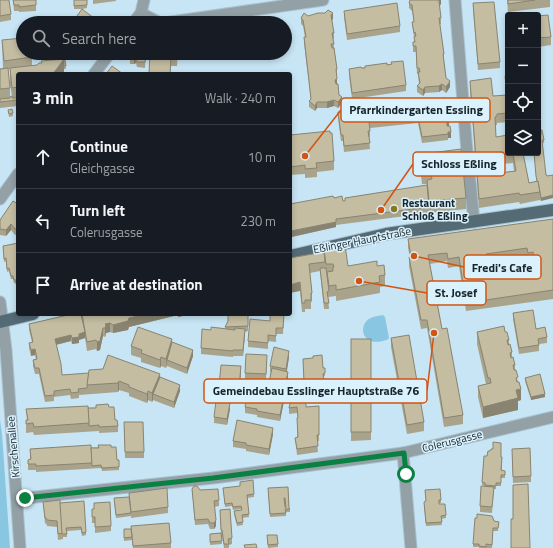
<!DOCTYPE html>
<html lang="en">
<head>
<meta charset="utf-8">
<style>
  body { margin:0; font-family:"Titillium Web",sans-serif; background:#20242c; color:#f1f3f6 }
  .controls { position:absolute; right:12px; top:12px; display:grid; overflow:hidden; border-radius:4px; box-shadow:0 2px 6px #0003 }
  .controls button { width:36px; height:36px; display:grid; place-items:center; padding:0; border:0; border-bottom:1px solid #363941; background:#171b24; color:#f1f3f6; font:20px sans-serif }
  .stop { position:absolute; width:12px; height:12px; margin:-9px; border:3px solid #0b8043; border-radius:50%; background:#fff }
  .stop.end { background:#0b8043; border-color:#fff; box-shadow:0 1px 4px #0008 }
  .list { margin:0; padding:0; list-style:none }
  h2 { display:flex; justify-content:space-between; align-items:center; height:52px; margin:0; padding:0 16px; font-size:17px }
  h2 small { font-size:13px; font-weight:400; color:#9ea1a6 }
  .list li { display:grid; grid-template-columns:26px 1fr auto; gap:12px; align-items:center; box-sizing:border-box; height:64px; padding:0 16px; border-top:1px solid #363941 }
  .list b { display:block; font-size:15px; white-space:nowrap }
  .list p { margin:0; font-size:13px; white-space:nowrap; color:#9ea1a6 }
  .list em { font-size:13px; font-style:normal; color:#9ea1a6 }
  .icon { flex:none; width:22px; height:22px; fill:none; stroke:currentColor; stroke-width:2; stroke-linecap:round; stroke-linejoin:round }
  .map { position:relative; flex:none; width:553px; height:548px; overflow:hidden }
  .search { position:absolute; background:#171b24; box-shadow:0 2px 6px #0003; left:16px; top:16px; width:276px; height:44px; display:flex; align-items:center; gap:10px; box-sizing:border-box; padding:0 14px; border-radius:22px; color:#9ea1a6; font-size:15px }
  .panel { position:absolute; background:#171b24; box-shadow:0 2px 6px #0003; left:16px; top:72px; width:276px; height:244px; border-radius:4px }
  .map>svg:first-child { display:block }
  .green { fill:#89c6e2 }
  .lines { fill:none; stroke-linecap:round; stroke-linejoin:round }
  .minor-casing { stroke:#a8c2cf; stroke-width:13 }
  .major-casing { stroke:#a8c2cf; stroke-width:14 }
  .minor { stroke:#93a0a6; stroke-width:11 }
  .major { stroke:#546a75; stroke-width:12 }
  .wall { fill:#a9a38b; fill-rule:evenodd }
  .shaded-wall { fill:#898471 }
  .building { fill:#c4bda2; stroke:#898471; fill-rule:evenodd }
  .route { stroke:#0b8043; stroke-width:5 }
  .poi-dot { fill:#8c761a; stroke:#daf2fe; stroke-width:1.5 }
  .labels { text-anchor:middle; stroke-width:3; stroke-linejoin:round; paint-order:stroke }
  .poi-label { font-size:11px; font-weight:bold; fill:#182429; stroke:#daf2fe; text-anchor:start }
  .street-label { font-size:11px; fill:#182429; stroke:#daf2fe }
  .leader { fill:none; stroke:#d3540f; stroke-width:1.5 }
  .callout-dot { fill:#d3540f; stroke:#daf2fe; stroke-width:1.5 }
  .callout { fill:#daf2fe; stroke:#d3540f; stroke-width:1.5 }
  .callout-label { font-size:12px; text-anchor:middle; font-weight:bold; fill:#182429 }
</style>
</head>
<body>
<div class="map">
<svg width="553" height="548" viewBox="0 0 553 548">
  <rect width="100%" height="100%" fill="#c7e5f4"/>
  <g class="green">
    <path d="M383 315 385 317 389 338 387 340C382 341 376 343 371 341 360 337 361 322 371 318 374 316 379 316 383 315Z"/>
    <path d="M0 420 2 434 10 548H0Z"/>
  </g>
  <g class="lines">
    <g class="minor-casing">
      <g id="minor">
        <path d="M455 0 466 140 474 222"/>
        <path d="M141 13 160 23"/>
        <path d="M133 23 141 13 144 0"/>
        <path d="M164 23 323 0"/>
        <path d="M94 74 110 53"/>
        <path d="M0 199 18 174"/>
        <path d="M0 302 6 350 20 548"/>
        <path d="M403 453 411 548"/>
        <path d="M17 499 213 478 403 453 553 417"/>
      </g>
    </g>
    <g class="major-casing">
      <g id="major">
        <path d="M290 256 386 234 553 210"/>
        <path d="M0 322 33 314"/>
      </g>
    </g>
    <use href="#minor" class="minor"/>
    <use href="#major" class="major"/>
  </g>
  <g class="wall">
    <path d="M0 0 11 14V20L0 22Z"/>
    <path d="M13 0H36V11L19 12V11H14Z"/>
    <path d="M74 0H87V8L82 9 94 23 81 9H74Z"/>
    <path d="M93 0H116V1L93 4Z"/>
    <path d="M441 0V4L439 6 441 18V24H440L444 54V60L446 78 450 87 446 93 442 90 439 92 425 93 423 96 417 92V86L419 84 418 74H417L416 52H413V42H414V38L412 22H414L412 11 409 8V3Z"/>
    <path d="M507 0H550V7L508 12Z"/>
    <path d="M473 3 500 62V68L478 70 473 9Z"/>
    <path d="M344 11 400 26V32L347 40 344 17Z"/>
    <path d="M308 16 333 19 332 20 334 33V39H333L337 69V75H336L337 84 339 95 342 103 338 108 334 106 327 108H317L315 111 309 107V101L311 100 304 43V37H305L303 26 301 24V18Z"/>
    <path d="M538 16 551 37V45L538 47Z"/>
    <path d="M507 20H508V38L507 29Z"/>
    <path d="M2 40 23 53H35V57H32V66L65 60 66 69H64V74H18V106L0 108V69L3 68ZM8 69H10V84L12 97H10V88Z"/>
    <path d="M130 53H146L145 68 137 67 136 63 134 64H130Z"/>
    <path d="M150 53H178L177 66H171L170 74H149Z"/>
    <path d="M195 53H213V54H211L210 59 197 58V53Z"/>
    <path d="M220 53H227L224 57Z"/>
    <path d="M387 65 406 85V91L352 99 349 75V69L361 68Z"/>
    <path d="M508 75V122L497 123V125H495L496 137 523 153 529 183 537 181 534 153 538 135 544 140V143H542L541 201 540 200 520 204 519 202 479 208 470 90V81L493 96 506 95 505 76ZM513 163 514 171 499 173V167L500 166V164Z"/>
    <path d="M416 102 449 126 451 138H448V140L422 143 418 123 370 128V137H369L370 149 344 152 343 141H341L338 118V112L416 104Z"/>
    <path d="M12 109 13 116 9 117 8 110Z"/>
    <path d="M290 135 334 161V170L317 172V177L305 178V174L290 175Z"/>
    <path d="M420 156 466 198V209L429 213 336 225V227L292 237V240L290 241V204L334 198 343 201H345V198L427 186V184H422L420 167Z"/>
    <path d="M18 197V234L15 235 11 230 6 236 0 235V220L16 203V200Z"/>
    <path d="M553 219V299L466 311 459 266 448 268 447 261 430 264 442 329 463 415V424L444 427 427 328 421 329 409 266V257H410L408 248V239ZM527 256V257L521 258V263L497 267 488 262Z"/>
    <path d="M18 243V289L16 287V283H14L13 279H11L9 271 7 272 6 261 4 262 3 249V246Z"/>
    <path d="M324 249 348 266H377L385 275V286L380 287V293L336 301V296L328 297 329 309H324L320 271 310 273 312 293V302H311V309H305V312H302L300 291 290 258 324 252Z"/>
    <path d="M513 313 536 329 547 337V343L539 344V351L519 354 513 319Z"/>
    <path d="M72 314H192L178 317V315L129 327 128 330 113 333 110 332 106 333 105 337 103 336 100 350 97 351 96 349 87 351 85 338 79 340V343L72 344 71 341 56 345 62 375 160 377 180 391 174 408 153 400 152 402 148 400 147 403 129 396V393L119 390 118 392 79 395V398L71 399 70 395 54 397V401L45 402 39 374H35L33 366V360H36L35 355 31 356 29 348V343L32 342 29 330V324Z"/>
    <path d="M228 314H248V331L245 332 243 356H233V357L201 354V348L211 330 225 329V327L228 322Z"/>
    <path d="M284 314 283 334H276V342L268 341V349L248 347V341L270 321Z"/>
    <path d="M477 332H505L509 340V345L512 352V357L515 365V370L518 382 521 400 518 401V410L483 418 478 397V386L486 384 477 344Z"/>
    <path d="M391 338 424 422V431L407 434 391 347Z"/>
    <path d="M351 339H371V440L351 441Z"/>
    <path d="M172 342 193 356 187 374 167 366 166 368 161 366 160 368 141 362V358L131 355V346Z"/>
    <path d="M289 357 287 371 288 378 284 396V401L280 421 257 417V415L245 413V407L261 390 268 392V387L271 372H270V366Z"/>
    <path d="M303 359 323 368 325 373V376H324V384H322V389L307 390V385H304Z"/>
    <path d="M267 361 266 380 245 379V373Z"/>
    <path d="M241 372 239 393 219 392V386Z"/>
    <path d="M525 378 545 397 531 400 525 381Z"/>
    <path d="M299 393 306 407 319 406V441H317L318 452 297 455 295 438H297L298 418 297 413 289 414V408Z"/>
    <path d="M109 407 118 426V432L99 433V431L34 435 33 432 26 433V420H27L26 409 88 408Z"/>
    <path d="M230 409 227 425 214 423V417Z"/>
    <path d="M124 428 144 452V458H125Z"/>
    <path d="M273 434 269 455 246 451V449L233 447V441Z"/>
    <path d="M111 447 117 460H119V470L102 471 101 468 36 472V470H28V460L30 459V449Z"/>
    <path d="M512 455 531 476V482L513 483Z"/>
    <path d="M484 456 501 457 502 470 505 471V478H501V486H496V489H494L492 513 480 512V506L485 486 482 485Z"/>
    <path d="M288 487 289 508 290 509V512H286V516L270 517 268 491ZM284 501H285L286 507H285Z"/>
    <path d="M223 488 254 494V497L247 498 249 517 242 518 243 525 237 526 234 514V511L242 510 241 509 233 510 232 506 225 507Z"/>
    <path d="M192 489 200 490 219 500V506L214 507 216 526 214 529H210L208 524 195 525Z"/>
    <path d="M129 493 168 507V513L131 518V516L116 518 114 501 129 497Z"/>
    <path d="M425 493 441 500V503H439V504L446 515V518L441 519 442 525 426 526 424 505 426 501Z"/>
    <path d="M43 502 60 503 86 532V535L82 536 81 530 67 531V537H63V539L58 540 57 527 47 526 46 523 45 524Z"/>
    <path d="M94 503 111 526V531L95 533V523H92V509H94Z"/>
    <path d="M220 510 232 538V544L229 545V548H224L222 536H221L222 544 210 545V534L221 533Z"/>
    <path d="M494 521 499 522 498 531H493L492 548H479V547H473V544Z"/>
    <path d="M124 529 171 543V548H133L132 540 124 541Z"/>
    <path d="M267 538 278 544V547L268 548Z"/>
  </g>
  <g class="shaded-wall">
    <path d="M439 0H441V4L439 7Z"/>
    <path d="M333 13V19L331 21V15Z"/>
    <path d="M94 18V23H91Z"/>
    <path d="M225 53H227L224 57V54Z"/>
    <path d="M136 57V63L134 64V59Z"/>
    <path d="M64 59V74H53Z"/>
    <path d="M337 79V85L335 86V80Z"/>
    <path d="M450 81V87L446 93V87Z"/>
    <path d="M442 84V90L439 92V86Z"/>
    <path d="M425 87V93L423 96V90Z"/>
    <path d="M342 97V103L338 108V102Z"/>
    <path d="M334 100V106L327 108V102Z"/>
    <path d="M317 102V108L315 111V106Z"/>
    <rect x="447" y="121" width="2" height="6"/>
    <rect x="448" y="132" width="3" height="6"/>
    <path d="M553 195V198L541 201V198Z"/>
    <path d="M336 222V227L291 237V231Z"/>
    <path d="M11 224V230L6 236V230Z"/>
    <path d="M292 237V240L290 241V238Z"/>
    <path d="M300 282V291L290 293V285Z"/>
    <path d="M147 314H178V315L129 327 128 330 113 333V325L129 318Z"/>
    <path d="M178 314H192L178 317Z"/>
    <path d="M110 323V332L106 333 105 337V324Z"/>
    <path d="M103 328V336L100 350 97 351V342Z"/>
    <path d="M245 329V335L243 356V350Z"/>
    <path d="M85 332V338L79 340V343L72 344V338L79 334Z"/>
    <path d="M71 335V341L55 345V339Z"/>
    <path d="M172 339V348L167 360 166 368V359Z"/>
    <path d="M35 349V355L31 356V350Z"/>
    <path d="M193 350V356L187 374V368Z"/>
    <path d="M289 351V357L286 375V369Z"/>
    <path d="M161 357V366L160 368V360Z"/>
    <path d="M241 366V372L239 393V387Z"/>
    <path d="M288 372V378L284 396V390Z"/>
    <path d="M160 374V383L153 394V400L152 402V393Z"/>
    <path d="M119 381V390L118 392V383Z"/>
    <path d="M180 385V391L174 408V402Z"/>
    <path d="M521 389V400L518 401V410L483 418V407L516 390Z"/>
    <path d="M148 391V400L147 403V394Z"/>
    <path d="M545 394V397L531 400V397Z"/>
    <path d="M284 395V401L280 421V415Z"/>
    <path d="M230 403V409L227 425V419Z"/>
    <path d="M273 428V434L269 455V449Z"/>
    <path d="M216 520V526L214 529V523Z"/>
  </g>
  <g class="building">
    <path d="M0 0H9L11 14 0 16Z"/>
    <path d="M13 0H36V5L19 7V5H14Z"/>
    <path d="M74 0H87V5L74 6Z"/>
    <path d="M410 0H439V1L441 18H439L444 54H443L446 78 450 81 446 87 442 84 439 86 425 87 423 90 417 86 420 83 418 72H420L419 68H417L416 46H413V42H415L414 37 416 36 415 32 414 33 412 22H414L412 5 409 3Z"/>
    <path d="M508 0H535L508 4Z"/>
    <path d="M494 2 500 62 478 64 473 3Z"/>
    <path d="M397 3 400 26 347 34 344 11Z"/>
    <path d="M82 9 94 18 91 23H72Z"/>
    <path d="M328 10 333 13 331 15 334 33H332L334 44H331L332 48H334L337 69H336L337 79 335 80 336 84H338L339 95 342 97 338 102 334 100 327 102H317L315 106 309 101 311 99 304 37H306L303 20 301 18 304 13 308 16 318 13H325Z"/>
    <path d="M548 15 551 37 538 38V16Z"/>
    <path d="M507 20H508V30Z"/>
    <path d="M23 38V53H31L32 57 4 61 2 40Z"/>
    <path d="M130 53H146L145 62H137L136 57 134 59 130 58Z"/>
    <path d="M150 53H177V57H171L170 74 149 73Z"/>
    <path d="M64 59 53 74H18V87L12 88 10 68 37 65 39 63H42L41 61Z"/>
    <path d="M64 60H65L66 66H64Z"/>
    <path d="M403 61 406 85 352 93 349 69 361 67V68H365V66L387 63V65L392 64 391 62Z"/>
    <path d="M112 66 123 74H106Z"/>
    <path d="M8 68 10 88 0 89V69Z"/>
    <path d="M508 75V113L497 114V116L495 117 496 137 508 135V153H523L529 183 538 181 540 192 520 195 519 193 479 199 470 81 491 78 493 96 507 95 505 76ZM513 154 516 171 499 173 498 158H500V155Z"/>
    <path d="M12 96V98H18V100L0 102V99L10 98V97Z"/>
    <path d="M446 98 449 121H447V126H450L451 132H448V134L422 137 418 117 369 122 370 131H368L370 143 344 146 343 135H341L338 112 367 108V109L416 104V102Z"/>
    <path d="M12 109 13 113 9 114 8 110Z"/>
    <path d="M541 130H542L544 140H542L546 175H547V176L553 175V195L541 198 540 192 538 181H537L536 176 534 153H538V135H541Z"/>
    <path d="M330 131V133H332L334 161 316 163 317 168 305 169V165L290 167V135Z"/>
    <path d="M461 149 466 198 429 201 427 180 432 179 430 172 422 173 420 156 423 155V154Z"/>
    <path d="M427 185 429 207 336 219V222L291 231 290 223V204L333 196 334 198 342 196 343 201H345V198Z"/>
    <path d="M13 201 18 204V228L15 229 11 224 6 230 0 229V220Z"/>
    <path d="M553 219V290L466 303 459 257 448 259 447 253 428 255 442 329 447 328 463 415 444 418 427 320H421L409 257H411L408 239ZM527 248 528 253 533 252 534 256 521 258V263L497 267 496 261 488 263 486 254Z"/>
    <path d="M290 226 292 237 290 238Z"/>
    <path d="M18 243V286L16 284V280H14L13 276H11L9 268 7 269 6 258 4 259 3 246Z"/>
    <path d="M345 245 348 266 377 261V266L384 265 385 275 379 276 380 282 336 290V285L329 286 327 272 333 271V267H334L333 264H326L324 249Z"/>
    <path d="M324 252 325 262 309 264 312 293H311V300H305V303H302L300 282 290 285V258Z"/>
    <path d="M320 268H326L329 291 327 292 329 303H324Z"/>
    <path d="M533 310 536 329 545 327 547 337 538 339 539 345 519 348 513 313Z"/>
    <path d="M72 314H81L85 332 79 334V337L72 338 71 335 55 339 61 364 62 375 89 373 87 388 78 389 79 392 71 393 70 389 54 391V395L45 396 39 368H35L33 360 37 359 35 349 31 350 29 343 33 342 29 324Z"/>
    <path d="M82 314H147L129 318 128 321 113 325 110 323 105 324 106 325 105 328H103L100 341 97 342 96 340 87 342Z"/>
    <path d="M228 314H248V326L225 327 228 321Z"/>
    <path d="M270 314H284L283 328H276V336L268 335V343L248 341 250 319 270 321Z"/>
    <path d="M504 326 505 332H507L509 340H507L508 345 510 344 512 352 510 353 511 358 513 357 515 365H513L514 370H516L518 377 516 378 517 382H519L521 389 516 390 518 398 483 407 478 386 491 383 490 378H488L477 332Z"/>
    <path d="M138 327 172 339 166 359 161 357 160 360 141 353 142 350 131 346Z"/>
    <path d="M211 327 235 330V328L245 329 243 350H233V351L201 348 202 329 211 330Z"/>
    <path d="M409 335 424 422 407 425 391 338Z"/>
    <rect x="351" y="339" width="20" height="93"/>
    <path d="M172 342 193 350 187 368 167 360Z"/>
    <path d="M274 347 289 351 286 369 270 366Z"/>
    <path d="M246 354 267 355 266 374 245 373Z"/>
    <path d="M108 355 160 374 152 393 148 391 147 394 129 387V385L119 381 118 383 87 385 89 370 103 369Z"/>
    <path d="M322 355 323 368H325V373L323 374 324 381H322V386L307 387V382H304L303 359 313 358V356Z"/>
    <path d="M221 365 241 366 239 387 219 386Z"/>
    <path d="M272 368 288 372 284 390 268 387Z"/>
    <path d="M540 374 545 394 531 397 525 378Z"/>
    <path d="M160 377 180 385 174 402 153 394Z"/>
    <path d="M249 386 261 388V390L284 395 280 415 257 411V409L245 407Z"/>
    <path d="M298 390 299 393H306V407L319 406V435H317L318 446 297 449 295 438 298 437 297 418H298L297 407 289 408 293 391Z"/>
    <path d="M216 401 230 403 227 419 214 417Z"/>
    <path d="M108 404 109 407H114L115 420H117L118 426 99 427V425L89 426 88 408H96V405Z"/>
    <path d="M88 406 89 423 34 427 33 423 26 424V420H28L26 409Z"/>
    <path d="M237 420 273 428 269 449 246 445V443L233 441Z"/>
    <path d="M124 422H143L144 452H125Z"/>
    <path d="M493 442 501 443V457H502L501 470 505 471V475H501V483H496V486L485 485V483L482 482 484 456H487L488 451H490L491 449H493Z"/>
    <path d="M91 445 92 463 36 466V464H28V460L31 459 30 449Z"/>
    <path d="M98 445H111V447H116L117 460H119V467L102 468 101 465 92 466 91 448H99Z"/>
    <path d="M530 448 531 476 513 477 512 449Z"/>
    <path d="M253 480 254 494 247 495 249 514 242 515 243 522 237 523 234 511 242 510 241 506 233 507 232 503 225 504 223 488 240 486V482Z"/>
    <path d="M528 484 530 548H511V519H513V485Z"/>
    <path d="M194 486H197L200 490 218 489 219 500 214 501 216 520 214 523H210L208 519 195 520 192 489Z"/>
    <path d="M481 486 494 487 492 507 480 506Z"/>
    <path d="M288 487 289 508 290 509H285L286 513 270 514 268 488ZM284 498H285L286 508 285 507Z"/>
    <path d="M167 488 168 507 131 512 129 493Z"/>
    <path d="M440 489 441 500H439V504H445L446 515 441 516 442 522 426 523 424 502 426 501 425 490Z"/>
    <path d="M129 497 131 513 116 515 114 498Z"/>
    <path d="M60 500 63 533 58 534 57 521 47 520 46 518H45L43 502Z"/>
    <path d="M84 501 86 532 82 533 81 527 66 528 67 534H62L60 503Z"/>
    <path d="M110 502 111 526 95 527V517H92V509H94V503Z"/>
    <path d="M230 509 232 538 228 539 229 544H224L222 530H221L220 510Z"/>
    <path d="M477 514 492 516 494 521 499 522 498 528H493L492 545 486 544V547L479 546V544H473L475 518H477Z"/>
    <path d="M169 523 171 543 133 546 131 526Z"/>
    <path d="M124 529H131L132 537 124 538Z"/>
    <path d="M221 533 222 541 210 542V534Z"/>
    <path d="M267 535H277L278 544 268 545Z"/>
    <path d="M256 544 257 548H245L244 545Z"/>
  </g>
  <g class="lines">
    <path class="route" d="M25 498 213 478 404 453 406 474"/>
  </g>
  <circle class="poi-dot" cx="394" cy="209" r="4"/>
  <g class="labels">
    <g class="poi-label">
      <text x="402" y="207">Restaurant<tspan x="402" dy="13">Schloß Eßling</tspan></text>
    </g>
    <g class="street-label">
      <text transform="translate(362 240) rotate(-11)" y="4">Eßlinger Hauptstraße</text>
      <text transform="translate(452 441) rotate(-14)" y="4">Colerusgasse</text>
      <text transform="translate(13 447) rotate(-95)" y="4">Kirschenallee</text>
    </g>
  </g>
  <path class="leader" d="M305 156L341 110M381 210L413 164M414 256L464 267M359 281L427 293M434 333L427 391"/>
  <g class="callout-dot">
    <circle cx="305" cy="156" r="4"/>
    <circle cx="381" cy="210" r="4"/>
    <circle cx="414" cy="256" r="4"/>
    <circle cx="359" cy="281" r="4"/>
    <circle cx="434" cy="333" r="4"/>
  </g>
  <g class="callout">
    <rect x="341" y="98" width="149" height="24" rx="4"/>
    <rect x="413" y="152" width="92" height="24" rx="4"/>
    <rect x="464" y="255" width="77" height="24" rx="4"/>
    <rect x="427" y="281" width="59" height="24" rx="4"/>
    <rect x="204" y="379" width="223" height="24" rx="4"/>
  </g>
  <g class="callout-label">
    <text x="416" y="114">Pfarrkindergarten Essling</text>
    <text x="459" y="168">Schloss Eßling</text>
    <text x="502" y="272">Fredi's Cafe</text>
    <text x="456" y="297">St. Josef</text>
    <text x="316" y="395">Gemeindebau Esslinger Hauptstraße 76</text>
  </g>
</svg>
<div class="controls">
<button>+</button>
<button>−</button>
<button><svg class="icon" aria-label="locate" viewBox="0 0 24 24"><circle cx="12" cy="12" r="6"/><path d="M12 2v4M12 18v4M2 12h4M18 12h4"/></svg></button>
<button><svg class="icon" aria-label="layers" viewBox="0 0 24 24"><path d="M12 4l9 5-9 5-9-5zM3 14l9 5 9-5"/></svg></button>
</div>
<div class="stop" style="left:406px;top:474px"></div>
<div class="stop end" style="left:25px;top:498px"></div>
<div class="search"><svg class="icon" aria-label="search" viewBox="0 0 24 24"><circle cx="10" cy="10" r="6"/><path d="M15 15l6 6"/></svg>Search here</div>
<section class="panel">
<h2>3 min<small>Walk · 240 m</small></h2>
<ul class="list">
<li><svg class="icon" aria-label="ahead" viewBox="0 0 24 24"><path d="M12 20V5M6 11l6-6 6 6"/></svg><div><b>Continue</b><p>Gleichgasse</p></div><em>10 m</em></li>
<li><svg class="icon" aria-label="left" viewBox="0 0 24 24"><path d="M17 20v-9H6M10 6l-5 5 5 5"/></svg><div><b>Turn left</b><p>Colerusgasse</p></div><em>230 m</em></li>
<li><svg class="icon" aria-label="arrive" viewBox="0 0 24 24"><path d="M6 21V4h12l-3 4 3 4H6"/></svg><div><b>Arrive at destination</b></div></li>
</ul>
</section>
</div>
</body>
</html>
